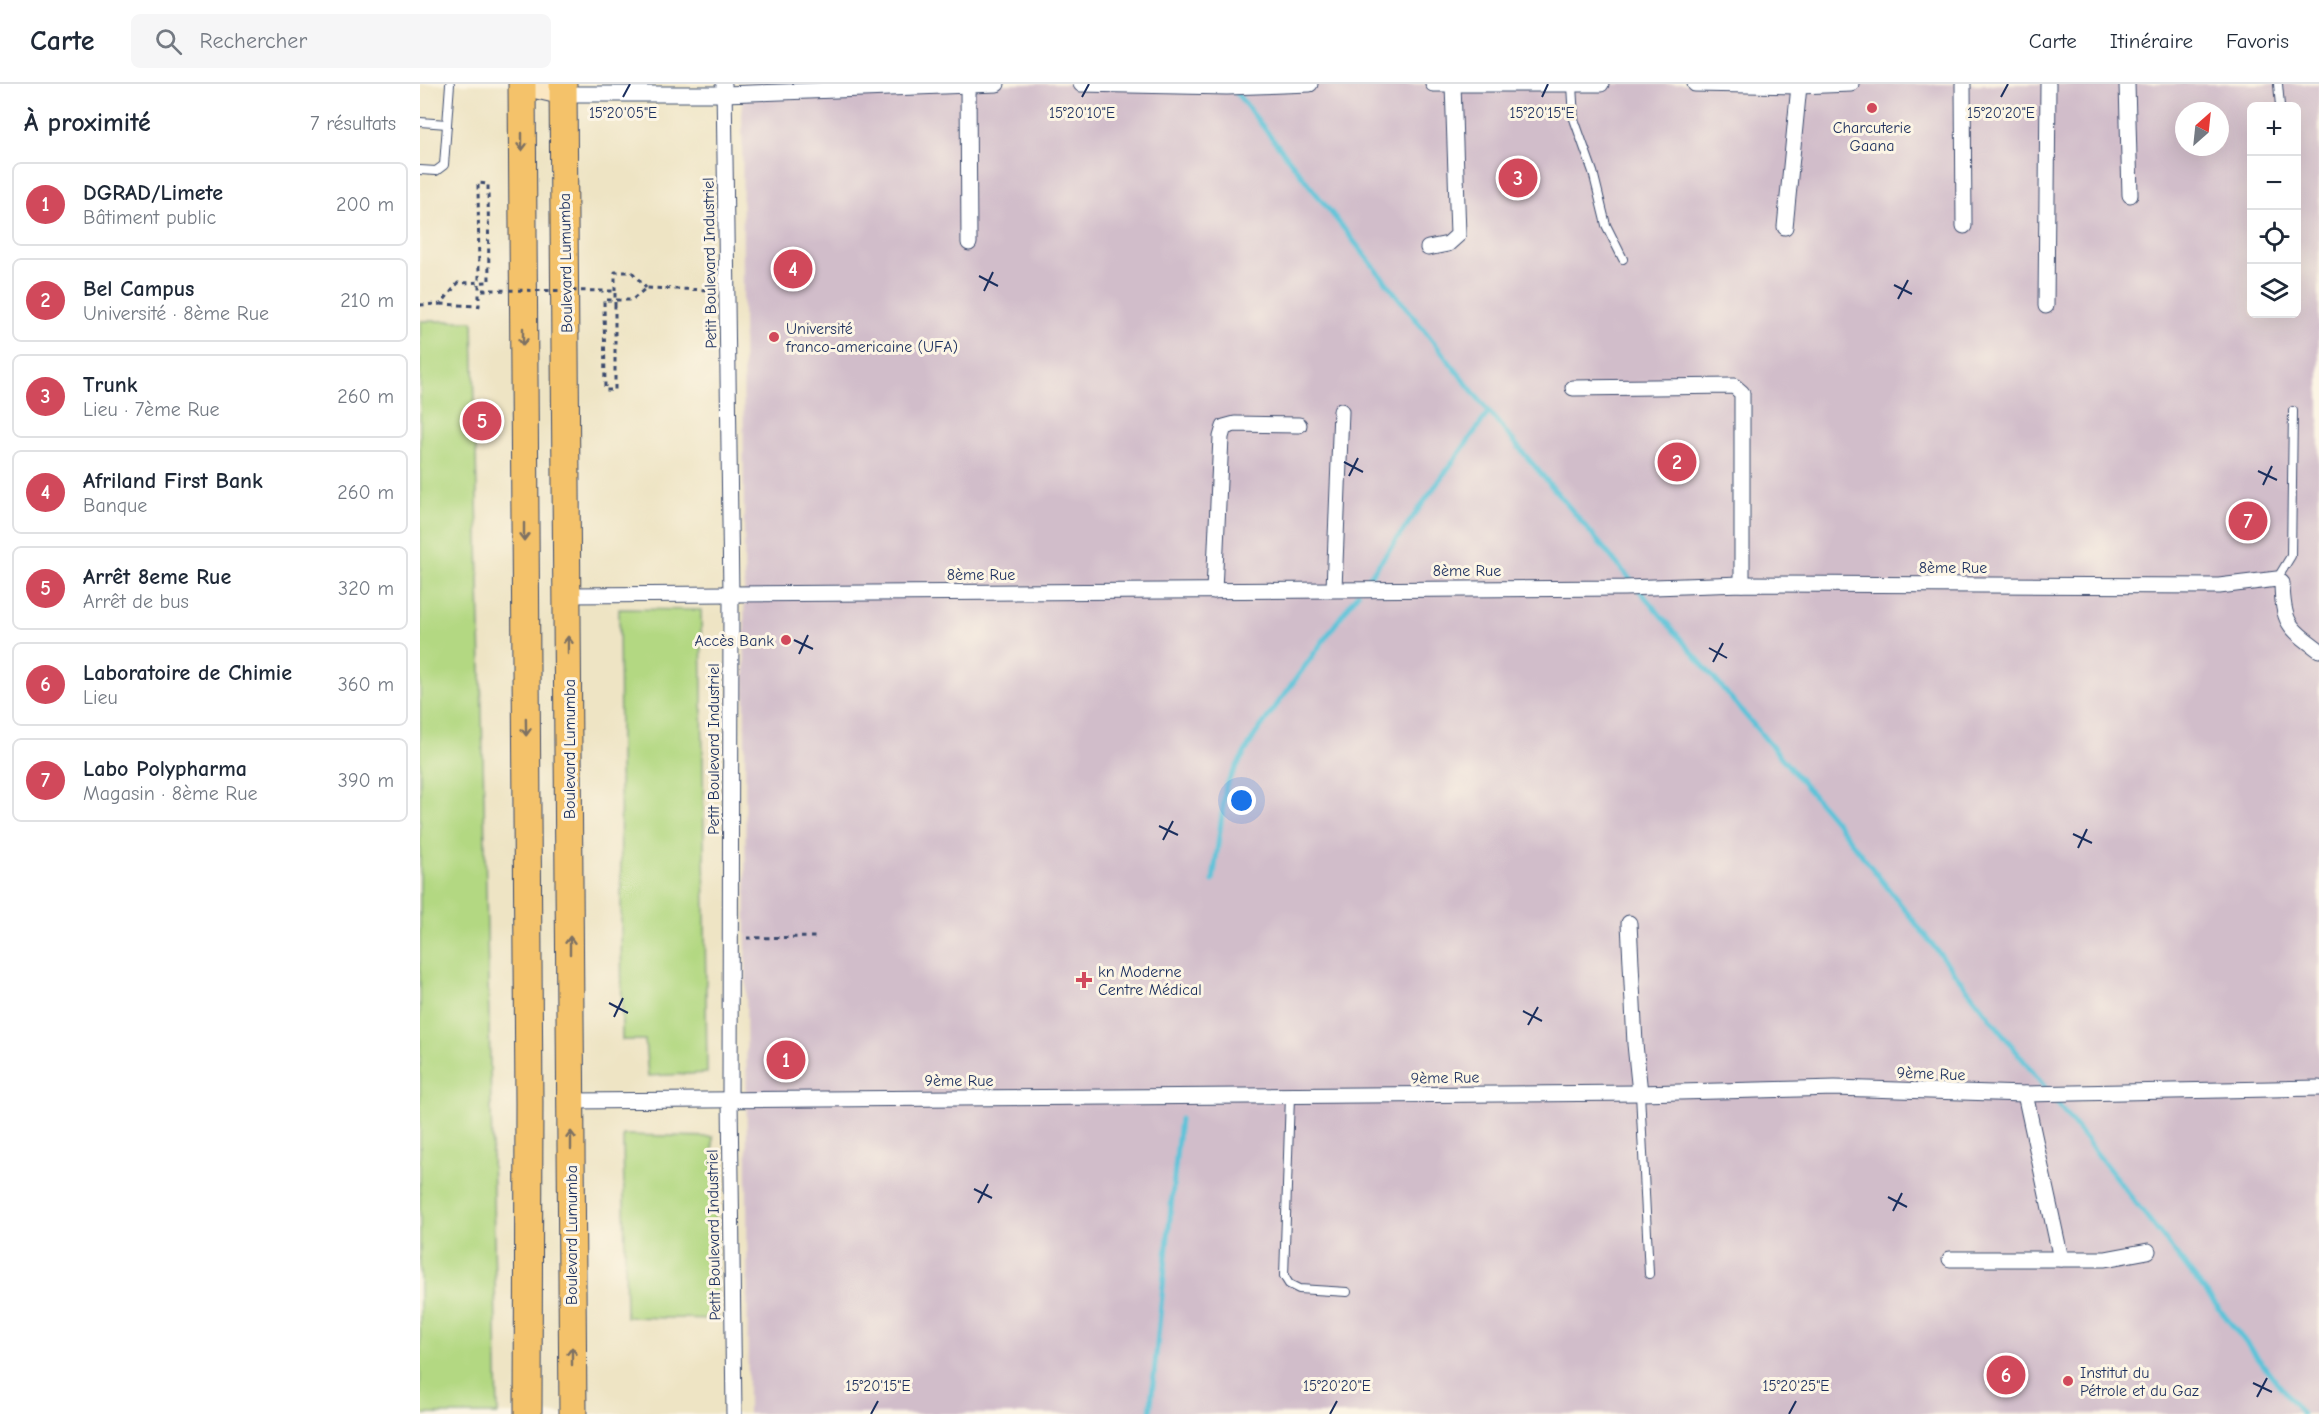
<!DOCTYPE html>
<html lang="fr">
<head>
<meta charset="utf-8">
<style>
  body { margin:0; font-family:"Comic Neue",sans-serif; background:#f6f6f7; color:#1f2937 }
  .controls { position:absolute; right:18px; top:18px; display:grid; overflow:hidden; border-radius:9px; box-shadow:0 6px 24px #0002 }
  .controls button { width:54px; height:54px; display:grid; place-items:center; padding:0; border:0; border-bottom:2px solid #e0e1e3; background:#fff; color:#1f2937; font:30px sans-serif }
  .compass { position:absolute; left:1755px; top:18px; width:54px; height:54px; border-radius:50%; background:#fff; box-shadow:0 6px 24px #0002; rotate:27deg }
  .you { position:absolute; left:822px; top:717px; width:21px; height:21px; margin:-15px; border:4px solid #fff; border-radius:50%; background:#1a73e8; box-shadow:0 0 0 9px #1a73e833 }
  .badge { display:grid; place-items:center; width:39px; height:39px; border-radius:50%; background:#d1495b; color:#fff; font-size:20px; font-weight:700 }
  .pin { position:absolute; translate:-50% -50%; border:3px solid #fff; box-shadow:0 2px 6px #0006 }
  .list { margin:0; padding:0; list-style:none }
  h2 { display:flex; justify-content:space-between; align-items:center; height:78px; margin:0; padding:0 24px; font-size:26px }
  h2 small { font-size:20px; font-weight:400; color:#747a83 }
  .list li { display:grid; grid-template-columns:39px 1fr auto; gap:18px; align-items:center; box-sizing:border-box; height:84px; margin:0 12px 12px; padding:0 12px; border:2px solid #e0e1e3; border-radius:9px }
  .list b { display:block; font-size:22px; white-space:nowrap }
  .list p { margin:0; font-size:20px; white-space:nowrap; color:#747a83 }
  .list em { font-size:20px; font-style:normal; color:#747a83 }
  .icon { flex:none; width:33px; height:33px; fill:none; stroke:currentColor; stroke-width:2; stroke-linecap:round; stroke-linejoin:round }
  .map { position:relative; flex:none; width:1899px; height:1330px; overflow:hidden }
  header { display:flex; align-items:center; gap:36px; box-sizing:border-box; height:84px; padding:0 30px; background:#fff; border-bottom:2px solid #e0e1e3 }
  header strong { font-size:28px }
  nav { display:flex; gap:33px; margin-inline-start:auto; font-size:21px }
  .search { width:420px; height:54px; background:#f6f6f7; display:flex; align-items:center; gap:15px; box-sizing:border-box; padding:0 21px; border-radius:9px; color:#747a83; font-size:22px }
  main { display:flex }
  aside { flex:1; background:#fff }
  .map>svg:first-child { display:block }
  .industrial { fill:#d1bdca; fill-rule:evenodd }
  .green { fill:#b3d882; stroke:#678470; stroke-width:1.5 }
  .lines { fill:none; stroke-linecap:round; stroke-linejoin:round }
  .stream { stroke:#5cc3d9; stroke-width:5 }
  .lane-casing { stroke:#3b4a6d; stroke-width:10 }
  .street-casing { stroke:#3b4a6d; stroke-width:17 }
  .secondary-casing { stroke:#3b4a6d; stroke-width:23 }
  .highway-casing { stroke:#3b4a6d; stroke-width:29 }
  .path { stroke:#3b4a6d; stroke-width:3; stroke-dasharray:4.5 4.5; stroke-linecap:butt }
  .lane { stroke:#fff; stroke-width:8 }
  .street { stroke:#fff; stroke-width:15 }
  .secondary { stroke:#fbe7c3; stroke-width:21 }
  .highway { stroke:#f4c26a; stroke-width:27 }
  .path-bridge { stroke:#3b4a6d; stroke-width:3; stroke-dasharray:4.5 4.5; stroke-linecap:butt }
  .oneway { stroke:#7d7163 }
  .ticks { fill:none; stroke:#1b2f5e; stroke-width:2 }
  .poi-dot { fill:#d1495b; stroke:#fcf5e5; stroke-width:2 }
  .labels { text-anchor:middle; stroke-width:6; stroke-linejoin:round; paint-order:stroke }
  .poi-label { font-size:16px; fill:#1b2f5e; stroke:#fcf5e5; text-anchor:start }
  .street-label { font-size:16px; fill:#1b2f5e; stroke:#fcf5e5 }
  .ticks-label { font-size:15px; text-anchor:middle; fill:#1b2f5e; stroke:#fcf5e5; stroke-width:6; stroke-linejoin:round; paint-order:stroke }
</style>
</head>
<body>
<header>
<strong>Carte</strong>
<div class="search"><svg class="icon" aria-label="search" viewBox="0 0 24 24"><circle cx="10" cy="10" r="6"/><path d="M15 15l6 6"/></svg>Rechercher</div>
<nav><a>Carte</a><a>Itinéraire</a><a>Favoris</a></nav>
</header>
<main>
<aside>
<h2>À proximité<small>7 résultats</small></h2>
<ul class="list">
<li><span class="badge">1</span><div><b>DGRAD/Limete</b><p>Bâtiment public</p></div><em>200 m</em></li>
<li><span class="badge">2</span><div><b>Bel Campus</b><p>Université · 8ème Rue</p></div><em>210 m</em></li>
<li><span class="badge">3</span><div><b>Trunk</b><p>Lieu · 7ème Rue</p></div><em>260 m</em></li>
<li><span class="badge">4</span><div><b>Afriland First Bank</b><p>Banque</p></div><em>260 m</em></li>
<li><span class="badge">5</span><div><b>Arrêt 8eme Rue</b><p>Arrêt de bus</p></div><em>320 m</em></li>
<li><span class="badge">6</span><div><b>Laboratoire de Chimie</b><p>Lieu</p></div><em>360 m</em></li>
<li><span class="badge">7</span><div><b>Labo Polypharma</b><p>Magasin · 8ème Rue</p></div><em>390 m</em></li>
</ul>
</aside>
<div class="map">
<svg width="1899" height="1330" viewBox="0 0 1899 1330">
  <rect width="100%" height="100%" fill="#fcf5e5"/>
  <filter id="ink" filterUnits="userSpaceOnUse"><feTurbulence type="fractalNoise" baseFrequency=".0167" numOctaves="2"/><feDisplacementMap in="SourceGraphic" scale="12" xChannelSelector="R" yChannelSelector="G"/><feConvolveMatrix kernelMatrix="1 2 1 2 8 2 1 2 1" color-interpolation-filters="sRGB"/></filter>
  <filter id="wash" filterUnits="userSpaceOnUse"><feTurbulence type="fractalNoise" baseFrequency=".008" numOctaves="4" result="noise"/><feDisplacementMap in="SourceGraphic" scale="24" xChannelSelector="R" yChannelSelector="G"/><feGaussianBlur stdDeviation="1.35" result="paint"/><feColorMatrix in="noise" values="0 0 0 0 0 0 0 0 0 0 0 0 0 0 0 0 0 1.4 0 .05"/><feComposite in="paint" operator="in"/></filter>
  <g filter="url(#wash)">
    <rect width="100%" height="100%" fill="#eee4c4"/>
    <path class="industrial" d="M322 0H1899V1330H328ZM1832 22H1876V230H1832ZM1764 27H1800V63H1764Z"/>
    <g class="green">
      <path d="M0 237H53L78 1330H0Z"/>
      <path d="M199 525 281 526 287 989 228 992 225 956H202Z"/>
      <path d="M203 1051 293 1053 297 1235 206 1233Z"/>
    </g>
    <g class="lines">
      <g class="stream">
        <path d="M814 6 1069 328 1214 500"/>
        <path d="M943 502 1069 328"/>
        <path d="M1220 507 1415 737 1882 1330"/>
        <path d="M793 797 806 701 835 651 938 509"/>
        <path d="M730 1330 760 1035"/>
      </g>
    </g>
  </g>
  <g filter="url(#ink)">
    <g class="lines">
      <g class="lane-casing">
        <g id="lane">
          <path d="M1858 0 1860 22"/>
          <path d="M1152 1 1154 35 1173 88 1186 141 1203 175"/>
          <path d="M0 38 27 40"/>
          <path d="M0 86 16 87 24 81 30 0"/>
          <path d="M1857 495 1871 472 1873 327"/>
          <path d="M1220 1009 1229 1190"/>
          <path d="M870 1012 864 1192 869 1200 879 1205 927 1208"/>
        </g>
      </g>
      <g class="street-casing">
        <g id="street">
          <path d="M304 0 311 510 310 1016 314 1330"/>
          <path d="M661 0 807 3 890 0"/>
          <path d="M1013 0H1181"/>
          <path d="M1275 0 1379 2 1431 0"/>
          <path d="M1543 0 1544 142"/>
          <path d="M1707 0 1710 111"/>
          <path d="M548 1 549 159"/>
          <path d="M143 10H305L577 0"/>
          <path d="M1365 143 1379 2"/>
          <path d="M1008 164 1028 160 1038 151 1033 0"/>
          <path d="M1626 222 1628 0"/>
          <path d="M1153 304 1314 302 1322 309V500"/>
          <path d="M914 505 921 327"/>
          <path d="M794 507 801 353 804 343 815 340 879 341"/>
          <path d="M148 511 1204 504 1322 500 1799 502 1857 495 1862 499C1863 539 1868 543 1899 566"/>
          <path d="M1209 839 1215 960 1220 1009"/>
          <path d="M1605 1010 1641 1175"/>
          <path d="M151 1017 1220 1009 1415 1004 1605 1010 1899 1004"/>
          <path d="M1530 1175H1685L1728 1167"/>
        </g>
      </g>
      <g class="secondary-casing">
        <path id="secondary" d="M100 0 143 10"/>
      </g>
      <g class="highway-casing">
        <g id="highway">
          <path d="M102 0 109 1019 108 1330"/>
          <path d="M143 0 153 1330"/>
        </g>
      </g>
      <g class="path">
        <path d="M195 207V188H212L226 204"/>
        <path d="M21 220 59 222V206"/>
        <path d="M195 220V306H185L184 216H212L226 204 291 206"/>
        <path d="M0 221 21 220 38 199 69 198 68 100 58 99 59 191"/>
        <path d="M327 854 397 853"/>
      </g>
      <use href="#lane" class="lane"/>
      <use href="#street" class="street"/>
      <use href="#secondary" class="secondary"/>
      <use href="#highway" class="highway"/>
      <path class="path-bridge" d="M59 191V206L195 207V220"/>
    </g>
    <defs><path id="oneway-shaft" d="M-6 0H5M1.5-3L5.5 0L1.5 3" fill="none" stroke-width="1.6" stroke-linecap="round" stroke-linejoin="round" transform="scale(1.5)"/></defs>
    <g class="oneway">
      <use href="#oneway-shaft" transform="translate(102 58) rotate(90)"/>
      <use href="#oneway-shaft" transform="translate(103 253) rotate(90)"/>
      <use href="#oneway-shaft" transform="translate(104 448) rotate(90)"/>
      <use href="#oneway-shaft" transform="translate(148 561) rotate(-90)"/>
      <use href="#oneway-shaft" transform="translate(106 643) rotate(89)"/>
      <use href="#oneway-shaft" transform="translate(150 861) rotate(-90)"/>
      <use href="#oneway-shaft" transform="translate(151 1056) rotate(-90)"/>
      <use href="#oneway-shaft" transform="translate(152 1272) rotate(-90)"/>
    </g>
  </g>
  <path class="ticks" d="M203 13 210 0M662 13 669 0M1122 13 1128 0M1581 13 1588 0M559 192 578 202M1474 201 1492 210M564 207 573 188M1478 215 1488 196M924 378 943 388M1838 387 1857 396M929 392 938 374M1843 401 1852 382M374 556 393 565M1289 564 1307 574M379 570 388 551M1293 578 1303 559M739 742 758 751M1653 750 1672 759M743 756 753 737M1658 764 1667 745M189 919 208 929M1103 927 1122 937M194 933 203 914M1108 941 1118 923M554 1105 572 1114M1468 1113 1487 1123M558 1119 568 1100M1473 1127 1482 1109M1833 1299 1852 1308M1837 1313 1847 1294M451 1330 458 1317M910 1330 917 1317M1369 1330 1376 1317"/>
  <g class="poi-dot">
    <circle cx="1452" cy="24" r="6"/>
    <circle cx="354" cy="253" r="6"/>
    <circle cx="366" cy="556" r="6"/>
    <path d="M661 887h6v6h6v6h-6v6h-6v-6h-6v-6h6z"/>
    <circle cx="1648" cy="1297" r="6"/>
  </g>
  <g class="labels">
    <g class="poi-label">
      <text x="1452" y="49" text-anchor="middle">Charcuterie<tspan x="1452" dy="18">Gaana</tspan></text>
      <text x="366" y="250">Université<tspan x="366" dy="18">franco-americaine (UFA)</tspan></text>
      <text x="354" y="562" text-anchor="end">Accès Bank</text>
      <text x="678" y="893">kn Moderne<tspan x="678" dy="18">Centre Médical</tspan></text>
      <text x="1660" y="1294">Institut du<tspan x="1660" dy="18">Pétrole et du Gaz</tspan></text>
    </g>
    <g class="street-label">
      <text transform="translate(145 179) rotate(-91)" y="6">Boulevard Lumumba</text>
      <text transform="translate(289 179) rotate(-91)" y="6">Petit Boulevard Industriel</text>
      <text x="1533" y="489">8ème Rue</text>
      <text x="1047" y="492">8ème Rue</text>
      <text x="561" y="496">8ème Rue</text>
      <text transform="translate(149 665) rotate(-90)" y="6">Boulevard Lumumba</text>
      <text transform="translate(293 665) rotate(-90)" y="6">Petit Boulevard Industriel</text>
      <text transform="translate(1511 989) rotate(2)" y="6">9ème Rue</text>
      <text transform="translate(1025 993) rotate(-1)" y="6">9ème Rue</text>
      <text x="539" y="1002">9ème Rue</text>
      <text transform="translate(151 1151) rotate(-90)" y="6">Boulevard Lumumba</text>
      <text transform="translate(293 1151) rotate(-91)" y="6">Petit Boulevard Industriel</text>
    </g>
  </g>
  <g class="ticks-label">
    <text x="203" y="34">15°20'05"E</text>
    <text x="662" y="34">15°20'10"E</text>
    <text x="1122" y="34">15°20'15"E</text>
    <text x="1581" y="34">15°20'20"E</text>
    <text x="458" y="1307">15°20'15"E</text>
    <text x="917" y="1307">15°20'20"E</text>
    <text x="1376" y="1307">15°20'25"E</text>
  </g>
</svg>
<div class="controls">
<button>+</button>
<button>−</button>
<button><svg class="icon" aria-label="locate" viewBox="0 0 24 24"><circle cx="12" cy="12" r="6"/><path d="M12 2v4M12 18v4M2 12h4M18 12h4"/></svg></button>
<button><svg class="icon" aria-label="layers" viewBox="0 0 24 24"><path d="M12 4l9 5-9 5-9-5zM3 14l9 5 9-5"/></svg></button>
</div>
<svg class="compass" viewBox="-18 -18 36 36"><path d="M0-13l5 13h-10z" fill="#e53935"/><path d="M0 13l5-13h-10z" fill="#747a83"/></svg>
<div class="you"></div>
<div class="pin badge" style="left:366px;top:976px">1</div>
<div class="pin badge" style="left:1257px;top:378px">2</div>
<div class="pin badge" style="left:1098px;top:94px">3</div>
<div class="pin badge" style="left:373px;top:185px">4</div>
<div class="pin badge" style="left:62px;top:337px">5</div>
<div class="pin badge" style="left:1586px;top:1291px">6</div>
<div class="pin badge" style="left:1828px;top:437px">7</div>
</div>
</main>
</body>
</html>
